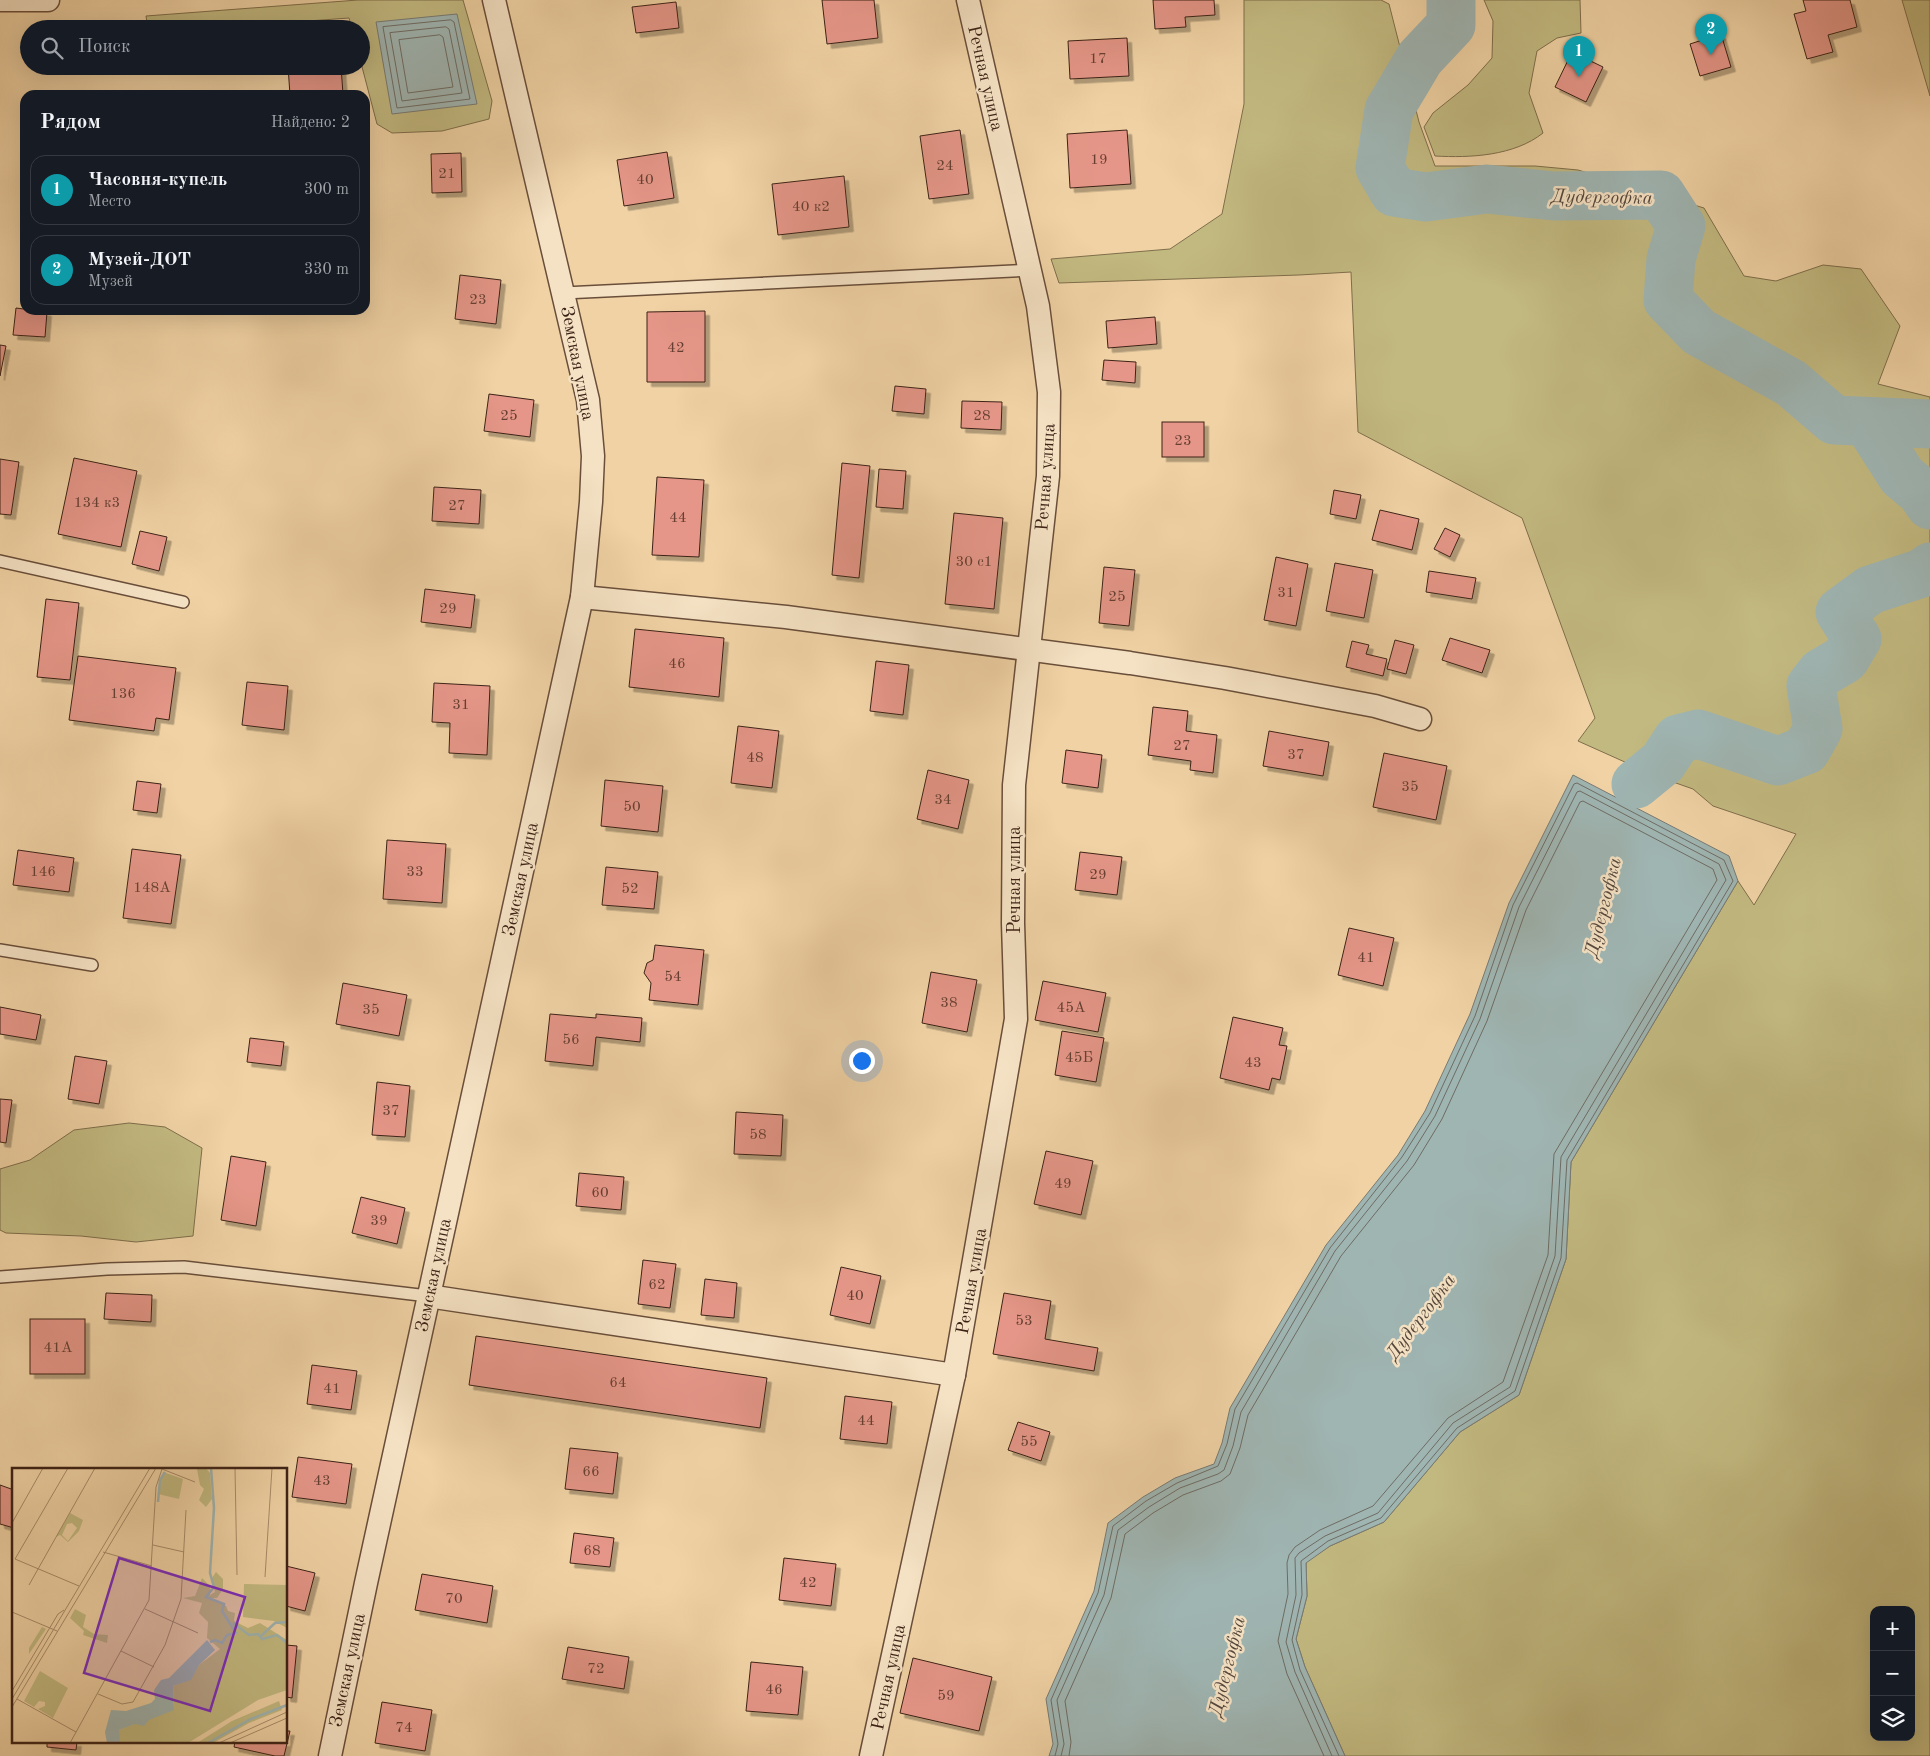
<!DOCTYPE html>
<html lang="ru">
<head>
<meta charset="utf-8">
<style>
  body { margin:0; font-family:"Old Standard TT",serif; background:#20242c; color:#f1f3f6 }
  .controls { position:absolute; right:15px; bottom:15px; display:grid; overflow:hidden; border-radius:10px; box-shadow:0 5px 20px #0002 }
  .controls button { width:45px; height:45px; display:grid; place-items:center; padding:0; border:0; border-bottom:1px solid #363941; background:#171b24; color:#f1f3f6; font:25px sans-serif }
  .you { position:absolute; left:861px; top:1060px; width:18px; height:18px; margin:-12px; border:4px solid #fff; border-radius:50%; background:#1a73e8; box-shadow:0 0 0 8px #1a73e833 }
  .badge { display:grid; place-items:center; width:32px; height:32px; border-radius:50%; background:#c59692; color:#fff; font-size:16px; font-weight:700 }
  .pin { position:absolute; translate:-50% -41px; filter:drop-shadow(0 1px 2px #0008) }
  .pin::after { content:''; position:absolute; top:26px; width:18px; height:15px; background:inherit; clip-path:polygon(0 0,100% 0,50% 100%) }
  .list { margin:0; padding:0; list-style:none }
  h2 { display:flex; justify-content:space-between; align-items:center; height:65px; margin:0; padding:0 20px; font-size:21px }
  h2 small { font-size:16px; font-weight:400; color:#9ea1a6 }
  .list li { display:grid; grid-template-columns:32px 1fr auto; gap:15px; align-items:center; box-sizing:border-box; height:70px; margin:0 10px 10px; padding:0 10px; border:1px solid #363941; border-radius:15px }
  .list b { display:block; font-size:19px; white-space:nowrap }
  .list p { margin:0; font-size:16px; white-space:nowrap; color:#9ea1a6 }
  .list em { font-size:16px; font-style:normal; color:#9ea1a6 }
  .icon { flex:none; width:28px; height:28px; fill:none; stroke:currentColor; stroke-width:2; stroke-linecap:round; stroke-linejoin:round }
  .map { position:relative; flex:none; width:1930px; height:1756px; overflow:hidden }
  .search { position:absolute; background:#171b24; box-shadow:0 5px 20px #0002; left:20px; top:20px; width:350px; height:55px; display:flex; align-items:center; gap:12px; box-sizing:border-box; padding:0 18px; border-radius:28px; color:#9ea1a6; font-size:19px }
  .panel { position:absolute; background:#171b24; box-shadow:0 5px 20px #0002; left:20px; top:90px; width:350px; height:225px; border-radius:15px }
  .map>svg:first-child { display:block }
  .green { fill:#c2b980; stroke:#7f6e4b; fill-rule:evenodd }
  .water { fill:#9fb5b2; stroke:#777a74 }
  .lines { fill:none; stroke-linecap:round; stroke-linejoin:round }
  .shore { stroke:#6e6c64; stroke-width:1 }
  .river { stroke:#9fb5b2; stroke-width:49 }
  .building { fill:#e59688; stroke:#3c2216; filter:url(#shadow) }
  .lane-casing { stroke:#694e3a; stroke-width:14 }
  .street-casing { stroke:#694e3a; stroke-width:25 }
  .lane { stroke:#f5e2c4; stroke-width:11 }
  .street { stroke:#f5e2c4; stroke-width:22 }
  .labels { text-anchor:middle; stroke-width:5; stroke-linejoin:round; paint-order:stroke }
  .number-label { font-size:15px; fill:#663f32 }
  .street-label { font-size:18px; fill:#3c2216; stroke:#f5e2c4 }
  .water-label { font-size:19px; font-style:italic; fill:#55473d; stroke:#f5e2c4 }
  .inset-river { fill:none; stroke:#9fb5b2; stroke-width:2.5 }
  .inset-road { fill:none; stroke:#a88c6b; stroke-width:1 }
  .view { fill:#7b2cbf; fill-opacity:0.15; stroke:#7b2cbf; stroke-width:2.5 }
  .inset-edge { fill:none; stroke:#3c2216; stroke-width:2.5 }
</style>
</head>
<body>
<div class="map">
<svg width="1930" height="1756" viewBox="0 0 1930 1756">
  <defs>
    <filter id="shadow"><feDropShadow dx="4.5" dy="4.5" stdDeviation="0" flood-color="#0004"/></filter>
  </defs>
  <rect width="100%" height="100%" fill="#f0d2a4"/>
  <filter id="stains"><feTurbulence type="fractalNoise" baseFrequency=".004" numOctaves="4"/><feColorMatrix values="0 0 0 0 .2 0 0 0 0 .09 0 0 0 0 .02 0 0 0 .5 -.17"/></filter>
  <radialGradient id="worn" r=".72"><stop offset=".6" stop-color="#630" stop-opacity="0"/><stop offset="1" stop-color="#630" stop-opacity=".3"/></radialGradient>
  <g class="green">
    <path d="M358 0H463L492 101 489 119 442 131 392 133 377 124 361 63V29H352L349 18 200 29H148L146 16Z"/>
    <path d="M1244 0H1381L1389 4 1419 122 1435 166H1535L1578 170 1704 208 1744 276 1776 281 1823 265 1861 269 1900 326 1878 384 1930 397V1756H1345L1305 1667 1296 1639 1307 1596 1306 1562 1330 1546 1384 1522 1460 1432 1519 1395 1566 1259 1571 1162 1738 881 1754 905 1796 834 1713 806 1693 789 1656 776 1578 741 1595 718 1522 518 1358 432 1351 272 1299 275 1059 283 1051 259 1170 249 1222 214 1244 104ZM1874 1610H1911V1737H1874Z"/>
    <path d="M1484 0H1580L1581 33 1557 38 1537 51 1529 93 1543 133C1514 156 1470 158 1435 156L1424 127 1433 113 1468 85 1492 58 1493 21Z"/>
    <path d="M1902 0H1930V96Z"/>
    <path d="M129 1123 165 1127 202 1148 193 1236 136 1242 81 1236 6 1233 0 1230V1169L30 1160 74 1130Z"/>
  </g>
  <g class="water">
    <path d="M457 14 477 104 392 114 376 22Z"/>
    <path d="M1573 775 1729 856 1738 881 1571 1162 1566 1259 1519 1395 1460 1432 1384 1522 1330 1546 1306 1563 1307 1596 1296 1639 1305 1667 1345 1756H1049L1053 1744 1046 1699 1094 1591 1108 1523 1143 1497 1175 1478 1214 1464 1222 1443 1230 1408 1326 1245 1398 1155 1425 1111 1470 1014 1509 903Z"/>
  </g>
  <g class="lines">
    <g class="shore">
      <path d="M451 20 454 22 470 99 397 108 383 27Z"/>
      <path d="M446 27 449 29 462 93 402 101 390 33Z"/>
      <path d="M440 35 443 37 453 87 408 93 399 40Z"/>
      <path d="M1055 1756 1058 1744 1051 1700 1098 1593 1113 1526 1146 1501 1177 1483 1218 1466 1227 1444 1235 1409 1330 1248 1402 1157 1430 1113 1475 1016 1513 905 1574 784 1577 783 1724 860 1733 881 1567 1160 1561 1258 1515 1391 1457 1428 1381 1518 1328 1541 1301 1561 1302 1595 1292 1640 1300 1670 1339 1756"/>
      <path d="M1061 1756 1064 1744 1057 1700 1104 1595 1118 1530 1149 1507 1180 1488 1218 1474 1224 1470 1233 1446 1241 1412 1335 1251 1407 1161 1435 1116 1480 1019 1519 907 1577 792 1580 791 1719 864 1726 880 1561 1157 1555 1256 1510 1387 1453 1423 1378 1513 1325 1536 1299 1553 1295 1558 1296 1595 1286 1642 1295 1672 1332 1756"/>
      <path d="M1069 1756 1071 1742 1065 1701 1111 1598 1125 1534 1153 1513 1183 1495 1221 1481 1230 1474 1240 1448 1248 1415 1341 1256 1414 1165 1442 1119 1487 1021 1526 910 1580 802 1583 801 1713 869 1717 880 1554 1154 1548 1255 1503 1382 1448 1418 1373 1506 1320 1530 1295 1547 1289 1555 1287 1563 1288 1594 1278 1641 1287 1674 1324 1756"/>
    </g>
    <g class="river">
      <path d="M1451 0V25L1420 58 1389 110 1380 168 1394 192 1426 197 1487 189 1554 196 1661 195 1681 226 1671 259 1668 300 1699 332 1791 383 1834 420 1930 424"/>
      <path d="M1868 423 1902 476 1921 492 1930 505"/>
      <path d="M1636 784 1663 762 1678 739 1698 734 1778 761 1806 750 1818 729 1811 686 1821 673 1845 659 1857 639 1840 612 1870 590 1922 573 1930 567"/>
    </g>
  </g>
  <g class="building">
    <path d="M822 0H874L878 38 827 44Z"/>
    <path d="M1153 0H1214L1215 15 1185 17 1186 27 1155 29Z"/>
    <path d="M1803 0H1850L1857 27 1828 35 1833 52 1807 59 1794 14 1806 11Z"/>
    <path d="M676 2 679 28 636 33 632 7Z"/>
    <path d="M1721 34 1731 67 1700 76 1690 44Z"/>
    <path d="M1127 38 1129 76 1070 79 1068 41Z"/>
    <path d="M1572 52 1603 67 1586 102 1555 87Z"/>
    <path d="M288 66H341L343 94 290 95Z"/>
    <path d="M960 130 969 194 929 199 920 136Z"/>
    <path d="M1127 130 1131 184 1070 188 1067 134Z"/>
    <path d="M667 152 674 198 624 206 617 160Z"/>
    <path d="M461 153 462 192 432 193 431 154Z"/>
    <path d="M844 176 849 227 778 235 772 184Z"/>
    <path d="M460 275 501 280 496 324 455 319Z"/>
    <path d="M16 308 47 312 45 337 13 335Z"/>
    <path d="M705 311V382H647V312Z"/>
    <path d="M1155 317 1157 344 1108 348 1106 321Z"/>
    <path d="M0 345 6 346 0 376Z"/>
    <path d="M1104 360 1136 362 1135 383 1102 380Z"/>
    <path d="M895 386 926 389 924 414 892 411Z"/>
    <path d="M489 394 534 400 530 437 484 431Z"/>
    <path d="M962 401 1002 402 1001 430 961 428Z"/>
    <rect x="1162" y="422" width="42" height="35"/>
    <path d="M74 458 137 471 121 547 58 534Z"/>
    <path d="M0 459 19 462 11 515 0 514Z"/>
    <path d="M842 463 870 466 859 578 832 575Z"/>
    <path d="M879 469 906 471 903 509 876 507Z"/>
    <path d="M657 477 704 480 699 557 652 555Z"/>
    <path d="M434 487 481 490 479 524 432 521Z"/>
    <path d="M1334 490 1361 495 1356 519 1330 514Z"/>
    <path d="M1380 510 1419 519 1412 550 1372 540Z"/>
    <path d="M954 513 1003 518 994 609 945 604Z"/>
    <path d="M1445 528 1460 535 1450 557 1434 549Z"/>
    <path d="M140 531 167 537 159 571 132 564Z"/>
    <path d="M1276 557 1308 564 1296 626 1264 620Z"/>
    <path d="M1335 563 1373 570 1364 618 1326 611Z"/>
    <path d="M1104 567 1135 570 1129 626 1099 623Z"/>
    <path d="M1429 571 1476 578 1472 599 1426 592Z"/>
    <path d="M425 589 475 595 471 628 421 622Z"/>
    <path d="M46 599 79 603 70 680 37 677Z"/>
    <path d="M635 629 724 638 719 697 629 687Z"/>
    <path d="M1450 638 1490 650 1482 673 1442 660Z"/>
    <path d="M1395 640 1414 645 1406 674 1387 669Z"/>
    <path d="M1352 641 1369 645 1366 654 1387 659 1383 676 1346 667Z"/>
    <path d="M78 656 176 668 169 720 156 718 154 731 69 720Z"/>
    <path d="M876 661 909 665 903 715 870 711Z"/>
    <path d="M247 682 288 686 284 730 242 725Z"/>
    <path d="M434 683 490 686 487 755 449 753 450 723 432 722Z"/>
    <path d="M1153 707 1188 711 1186 731 1217 735 1213 773 1190 770 1191 761 1148 755Z"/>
    <path d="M738 726 779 731 772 788 731 783Z"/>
    <path d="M1269 731 1329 742 1323 776 1263 766Z"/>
    <path d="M1066 750 1102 755 1098 788 1062 783Z"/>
    <path d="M1384 753 1447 766 1436 820 1373 807Z"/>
    <path d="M928 770 969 780 958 829 917 819Z"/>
    <path d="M605 780 663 786 658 832 601 826Z"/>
    <path d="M137 781 161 784 157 813 133 810Z"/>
    <path d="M387 840 446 844 442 903 383 899Z"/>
    <path d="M132 849 181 855 171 924 123 918Z"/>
    <path d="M18 850 74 858 69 892 13 885Z"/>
    <path d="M1080 852 1122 857 1117 895 1075 890Z"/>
    <path d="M606 867 658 872 654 909 602 905Z"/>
    <path d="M1349 928 1394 938 1383 986 1338 975Z"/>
    <path d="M655 945 704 950 698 1005 649 1000 651 983 644 973 647 963 653 960Z"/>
    <path d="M931 972 977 980 967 1032 922 1023Z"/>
    <path d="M1043 981 1106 993 1098 1032 1035 1020Z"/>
    <path d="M343 983 407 995 399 1036 336 1024Z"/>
    <path d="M0 1007 41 1015 36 1040 0 1034Z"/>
    <path d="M550 1014 596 1018V1014L642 1018 640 1042 596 1037 593 1066 545 1061Z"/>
    <path d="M1233 1017 1283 1028 1279 1045 1287 1046 1280 1080 1272 1078 1269 1090 1220 1078Z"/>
    <path d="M1062 1031 1104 1038 1096 1082 1055 1075Z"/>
    <path d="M250 1038 284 1042 281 1066 247 1062Z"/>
    <path d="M75 1056 107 1061 99 1104 68 1099Z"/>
    <path d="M377 1082 410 1086 405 1137 372 1135Z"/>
    <path d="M0 1099 12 1100 6 1143 0 1142Z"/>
    <path d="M736 1112 783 1115 781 1156 734 1154Z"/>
    <path d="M1046 1151 1093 1161 1081 1215 1034 1204Z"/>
    <path d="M231 1156 266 1162 256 1226 221 1220Z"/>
    <path d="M579 1173 624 1177 621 1210 576 1206Z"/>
    <path d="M361 1197 405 1208 397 1244 352 1233Z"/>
    <path d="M643 1260 676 1264 670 1308 638 1304Z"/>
    <path d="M841 1267 881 1276 870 1324 830 1315Z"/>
    <path d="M705 1279 737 1283 734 1318 701 1315Z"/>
    <path d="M106 1293 152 1295 151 1322 104 1319Z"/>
    <path d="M1004 1293 1051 1301 1045 1339 1098 1348 1094 1371 993 1354Z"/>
    <rect x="30" y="1319" width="55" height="55"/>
    <path d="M476 1336 767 1378 760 1428 469 1385Z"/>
    <path d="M312 1365 357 1371 351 1410 307 1404Z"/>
    <path d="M845 1396 892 1402 887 1444 840 1439Z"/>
    <path d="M1018 1422 1050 1432 1041 1461 1008 1450Z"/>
    <path d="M570 1448 618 1453 613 1494 565 1489Z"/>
    <path d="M298 1457 352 1464 346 1504 292 1497Z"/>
    <path d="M0 1485 14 1490V1528L0 1524Z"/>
    <path d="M574 1533 614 1538 610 1567 570 1563Z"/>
    <path d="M784 1558 836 1564 831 1606 779 1600Z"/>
    <path d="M286 1566 315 1573 305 1611 286 1606Z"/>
    <path d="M422 1574 493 1586 487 1623 415 1610Z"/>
    <path d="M286 1645 297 1646 292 1698 286 1697Z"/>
    <path d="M568 1647 629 1657 624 1689 562 1679Z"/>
    <path d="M913 1658 992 1677 979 1731 900 1713Z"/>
    <path d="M751 1662 803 1667 798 1715 746 1711Z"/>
    <path d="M382 1702 432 1710 425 1751 375 1743Z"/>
    <path d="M286 1731H290L284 1756H275L234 1747 235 1742H286Z"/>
    <path d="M47 1742H77L76 1750 47 1747Z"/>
  </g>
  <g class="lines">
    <g class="lane-casing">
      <g id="lane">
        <path d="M564 293 1031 270"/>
        <path d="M0 561 183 602"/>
        <path d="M0 950 92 965"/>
        <path d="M0 1277 107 1269 184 1267 428 1296"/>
      </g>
    </g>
    <g class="street-casing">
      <g id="street">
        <path d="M0 0H48"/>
        <path d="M582 597 786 617 1130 663 1225 678 1375 706 1420 719"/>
        <path d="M428 1296 954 1375"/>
        <path d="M330 1756 366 1583 582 597 591 502 593 456 588 400 494 0"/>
        <path d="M871 1756 954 1375 1016 1019 1013 923 1014 785 1048 476 1049 392 1038 306 968 0"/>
      </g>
    </g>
    <use href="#lane" class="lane"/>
    <use href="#street" class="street"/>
  </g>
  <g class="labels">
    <g class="number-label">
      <text x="1098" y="63">17</text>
      <text x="1099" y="164">19</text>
      <text x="945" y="170">24</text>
      <text x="447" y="178">21</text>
      <text x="645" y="184">40</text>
      <text x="811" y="211">40 к2</text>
      <text x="478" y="304">23</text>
      <text x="676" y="352">42</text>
      <text x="509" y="420">25</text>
      <text x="982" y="420">28</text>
      <text x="1183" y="445">23</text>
      <text x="97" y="507">134 к3</text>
      <text x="457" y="510">27</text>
      <text x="678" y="522">44</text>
      <text x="974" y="566">30 с1</text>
      <text x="1286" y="597">31</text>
      <text x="1117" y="601">25</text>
      <text x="448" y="613">29</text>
      <text x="677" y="668">46</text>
      <text x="123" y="698">136</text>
      <text x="461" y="709">31</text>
      <text x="1182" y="750">27</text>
      <text x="1296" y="759">37</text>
      <text x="755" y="762">48</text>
      <text x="1410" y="791">35</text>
      <text x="943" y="804">34</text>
      <text x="632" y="811">50</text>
      <text x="43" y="876">146</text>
      <text x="415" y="876">33</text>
      <text x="1098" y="879">29</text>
      <text x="152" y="892">148А</text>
      <text x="630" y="893">52</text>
      <text x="1366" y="962">41</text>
      <text x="673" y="981">54</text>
      <text x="949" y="1007">38</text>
      <text x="1071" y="1012">45А</text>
      <text x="371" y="1014">35</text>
      <text x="571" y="1044">56</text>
      <text x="1079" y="1062">45Б</text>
      <text x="1253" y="1067">43</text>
      <text x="391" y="1115">37</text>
      <text x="758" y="1139">58</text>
      <text x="1063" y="1188">49</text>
      <text x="600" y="1197">60</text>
      <text x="379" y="1225">39</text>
      <text x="657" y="1289">62</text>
      <text x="855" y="1300">40</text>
      <text x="1024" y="1325">53</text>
      <text x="58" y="1352">41А</text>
      <text x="618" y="1387">64</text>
      <text x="332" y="1393">41</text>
      <text x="866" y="1425">44</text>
      <text x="1029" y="1446">55</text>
      <text x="591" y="1476">66</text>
      <text x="322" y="1485">43</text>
      <text x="592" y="1555">68</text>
      <text x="808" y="1587">42</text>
      <text x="454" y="1603">70</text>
      <text x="596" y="1673">72</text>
      <text x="774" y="1694">46</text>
      <text x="946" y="1700">59</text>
      <text x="404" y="1732">74</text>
    </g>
    <g class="street-label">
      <text transform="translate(986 78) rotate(77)" y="6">Речная улица</text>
      <text transform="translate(578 363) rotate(79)" y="6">Земская улица</text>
      <text transform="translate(1045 477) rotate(-86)" y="6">Речная улица</text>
      <text transform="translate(520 879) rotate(-78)" y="6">Земская улица</text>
      <text transform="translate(1014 880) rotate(-90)" y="6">Речная улица</text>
      <text transform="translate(433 1275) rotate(-78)" y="6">Земская улица</text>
      <text transform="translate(971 1281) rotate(-80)" y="6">Речная улица</text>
      <text transform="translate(347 1670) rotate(-78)" y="6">Земская улица</text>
      <text transform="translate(888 1677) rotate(-78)" y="6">Речная улица</text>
    </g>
    <g class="water-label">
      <text transform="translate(1602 196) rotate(1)" y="7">Дудергофка</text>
      <text transform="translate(1602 907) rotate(-76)" y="7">Дудергофка</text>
      <text transform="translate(1420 1316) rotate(-53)" y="7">Дудергофка</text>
      <text transform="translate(1226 1666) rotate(-76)" y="7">Дудергофка</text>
    </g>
  </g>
  <g transform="translate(12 1468)">
    <rect width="275" height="275" fill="#f0d2a4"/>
    <path d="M194 0 198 5 200 31 194 39 187 32 192 21 188 17 185 1ZM151 4 171 11 167 31 146 26ZM58 45 71 52 67 63 56 74 48 67 44 69ZM60 55 65 60 56 73 50 67 55 56ZM204 104 211 111V121L205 130H200L214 138 216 143 223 145 222 153 236 160 248 155 275 172V222L246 232 176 275H107V262L162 239 161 218 179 211 187 197 208 181 195 170 196 154 187 145 190 135 171 130 183 128 190 110 198 118V127L203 124 200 110ZM232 116 275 117V160L262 153 231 149ZM63 141 74 147 71 159 82 166 96 167 95 175 71 167 72 163 58 150ZM30 159 34 161 17 186V180ZM28 203 56 220 41 250 26 241 33 238V234L27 233 22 239 12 233ZM267 233 270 242 237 255 201 275H185L220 253Z" fill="#c2b980" fill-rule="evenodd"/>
    <path d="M195 172 203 182 187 197 179 212 161 218 162 242 137 252 132 258 123 256 107 262 108 274 95 275 93 264 99 242 114 243 139 235 143 231 142 222 149 212 157 210Z" fill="#9fb5b2"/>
    <path class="inset-river" d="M146 34 148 12 153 4M221 155 237 167 246 166 250 171 265 167 275 175M248 169 263 155 275 154M198 174 203 172 210 175 215 167 224 165 210 143 212 136 194 129 202 119 198 105 202 40 199 0M196 275 239 251 275 237"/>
    <path class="inset-road" d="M56 0 3 91 67 118M223 0 225 107M150 1 183 14M0 55 31 0M141 77 172 84M91 84 140 98M253 109 260 0M17 117 83 0M133 141 186 165M0 144 45 163M109 183 142 199M0 223 46 146 52 142M86 226 110 236 121 234 153 177 169 131 174 42M0 231 138 0M5 231 64 264M0 239 144 0M58 275 137 132 144 19 150 1 148 0M207 275 275 244M218 275 275 250"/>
    <path class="view" d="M107 90 233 129 198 243 72 205Z"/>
    <rect width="275" height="275" class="inset-edge"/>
  </g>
  <rect width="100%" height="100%" filter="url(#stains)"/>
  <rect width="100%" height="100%" fill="url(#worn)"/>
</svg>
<div class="controls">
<button>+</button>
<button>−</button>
<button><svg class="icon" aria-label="layers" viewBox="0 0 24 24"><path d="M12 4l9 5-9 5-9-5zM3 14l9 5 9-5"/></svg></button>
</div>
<div class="you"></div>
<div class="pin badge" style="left:1579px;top:77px;background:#0f9aa8">1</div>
<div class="pin badge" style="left:1711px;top:55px;background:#0f9aa8">2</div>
<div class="search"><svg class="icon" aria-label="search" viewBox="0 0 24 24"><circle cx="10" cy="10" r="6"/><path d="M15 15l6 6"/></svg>Поиск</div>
<section class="panel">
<h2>Рядом<small>Найдено: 2</small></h2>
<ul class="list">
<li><span class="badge" style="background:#0f9aa8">1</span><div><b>Часовня-купель</b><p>Место</p></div><em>300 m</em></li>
<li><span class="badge" style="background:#0f9aa8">2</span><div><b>Музей-ДОТ</b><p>Музей</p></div><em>330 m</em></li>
</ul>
</section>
</div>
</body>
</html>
